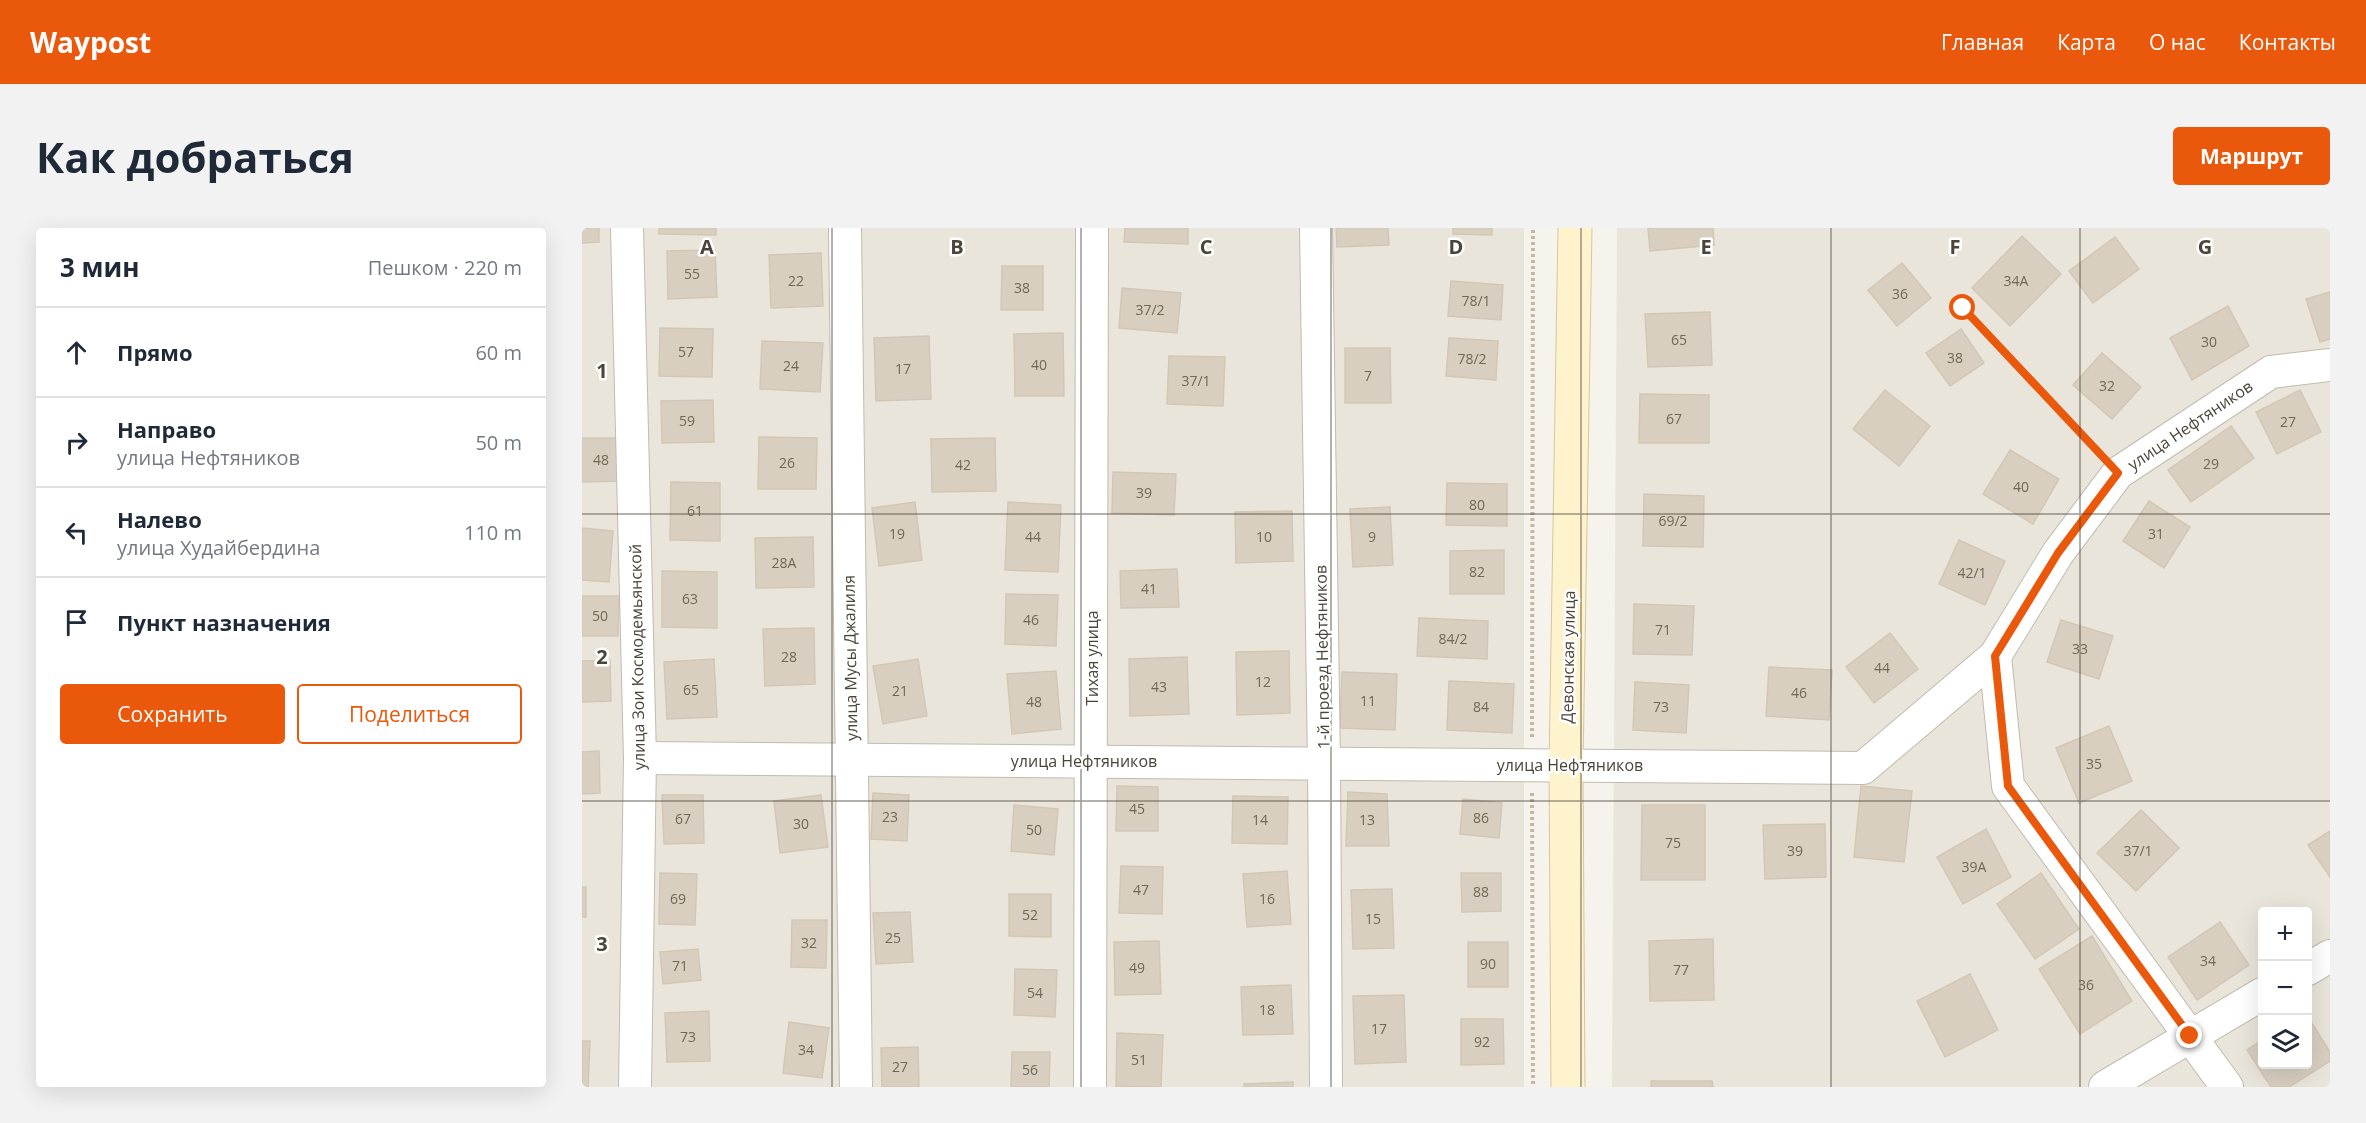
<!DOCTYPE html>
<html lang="ru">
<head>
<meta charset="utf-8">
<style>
  body { margin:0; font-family:"Open Sans",sans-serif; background:#f2f2f3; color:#1f2937 }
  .controls { position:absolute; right:18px; bottom:18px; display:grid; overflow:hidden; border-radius:6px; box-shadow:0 6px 24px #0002 }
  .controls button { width:54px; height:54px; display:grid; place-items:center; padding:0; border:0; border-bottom:2px solid #e0e1e3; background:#fff; color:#1f2937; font:30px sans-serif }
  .stop { position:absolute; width:18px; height:18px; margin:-14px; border:4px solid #ea580c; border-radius:50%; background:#fff }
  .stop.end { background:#ea580c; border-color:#fff; box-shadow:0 2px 6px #0008 }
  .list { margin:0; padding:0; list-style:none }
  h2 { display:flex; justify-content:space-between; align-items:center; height:78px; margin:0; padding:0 24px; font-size:26px }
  h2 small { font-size:20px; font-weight:400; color:#747a83 }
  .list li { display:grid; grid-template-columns:39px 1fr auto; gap:18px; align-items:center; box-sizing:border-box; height:90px; padding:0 24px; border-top:2px solid #e0e1e3 }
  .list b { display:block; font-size:22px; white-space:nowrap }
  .list p { margin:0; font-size:20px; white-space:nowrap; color:#747a83 }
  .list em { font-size:20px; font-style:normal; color:#747a83 }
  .actions { display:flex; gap:12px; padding:18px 24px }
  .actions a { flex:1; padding:14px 0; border:2px solid #ea580c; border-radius:6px; text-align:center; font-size:21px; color:#ea580c }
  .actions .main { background:#ea580c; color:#fff }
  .icon { flex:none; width:33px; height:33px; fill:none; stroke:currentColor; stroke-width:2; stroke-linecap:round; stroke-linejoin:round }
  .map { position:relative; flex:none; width:1748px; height:859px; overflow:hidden; border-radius:6px }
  header { display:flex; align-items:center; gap:36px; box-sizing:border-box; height:84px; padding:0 30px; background:#ea580c; color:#fff }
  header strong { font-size:28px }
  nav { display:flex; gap:33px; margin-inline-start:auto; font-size:21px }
  .intro { display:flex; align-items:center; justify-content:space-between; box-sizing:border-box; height:144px; padding:0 36px }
  h1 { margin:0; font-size:42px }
  .button { padding:15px 27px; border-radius:6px; background:#ea580c; color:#fff; font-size:21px; font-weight:700 }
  main { display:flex; gap:36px; padding:0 36px }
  aside { flex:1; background:#fff; border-radius:6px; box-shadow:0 6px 24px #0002 }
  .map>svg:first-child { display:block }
  .residential { fill:#eae5da; fill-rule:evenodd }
  .building { fill:#d8cfc1; stroke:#d3c7b4; stroke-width:1.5 }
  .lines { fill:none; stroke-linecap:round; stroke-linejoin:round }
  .minor-casing { stroke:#c2bbae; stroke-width:34 }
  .secondary-casing { stroke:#d6c79b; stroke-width:35 }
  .path { stroke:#c4b79f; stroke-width:4; stroke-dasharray:3 3; stroke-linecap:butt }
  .minor { stroke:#fff; stroke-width:32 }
  .secondary { stroke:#fff3cd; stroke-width:33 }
  .route { stroke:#ea580c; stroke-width:8 }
  .grid { fill:none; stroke:#4b4439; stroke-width:1.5; stroke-opacity:0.55 }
  .labels { text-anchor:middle; stroke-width:5; stroke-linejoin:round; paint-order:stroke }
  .number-label { font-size:14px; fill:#6e675b }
  .street-label { font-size:16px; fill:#4b4439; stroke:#fff }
  .grid-label { font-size:20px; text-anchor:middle; font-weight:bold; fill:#4b4439; stroke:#fff; stroke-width:5; stroke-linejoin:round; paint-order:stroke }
</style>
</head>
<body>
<header>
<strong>Waypost</strong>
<nav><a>Главная</a><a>Карта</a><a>О нас</a><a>Контакты</a></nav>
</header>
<div class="intro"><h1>Как добраться</h1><a class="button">Маршрут</a></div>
<main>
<aside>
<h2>3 мин<small>Пешком · 220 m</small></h2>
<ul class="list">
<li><svg class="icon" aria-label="ahead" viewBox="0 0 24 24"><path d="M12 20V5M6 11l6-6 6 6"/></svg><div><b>Прямо</b></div><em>60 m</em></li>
<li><svg class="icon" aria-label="right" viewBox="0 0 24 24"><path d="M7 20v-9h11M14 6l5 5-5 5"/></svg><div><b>Направо</b><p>улица Нефтяников</p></div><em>50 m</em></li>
<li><svg class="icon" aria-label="left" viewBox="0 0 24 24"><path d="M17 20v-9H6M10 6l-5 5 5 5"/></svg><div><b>Налево</b><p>улица Худайбердина</p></div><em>110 m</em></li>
<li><svg class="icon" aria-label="arrive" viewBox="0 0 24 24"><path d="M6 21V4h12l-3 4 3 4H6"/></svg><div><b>Пункт назначения</b></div></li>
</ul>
<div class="actions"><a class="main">Сохранить</a><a>Поделиться</a></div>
</aside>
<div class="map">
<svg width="1748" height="859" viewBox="0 0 1748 859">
  <rect width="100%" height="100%" fill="#f6f3ec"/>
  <g class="residential">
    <rect x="0" y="0" width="942" height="859"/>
    <path d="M1035 0H1748V859H1030ZM1680 684H1726V836H1680Z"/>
  </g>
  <g class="building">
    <path d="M0 0H17V14L0 15Z"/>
    <path d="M77 0H134V7L77 6Z"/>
    <path d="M543 0H606V16L542 14Z"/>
    <path d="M754 0H806L807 17 755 19Z"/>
    <path d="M871 0H910V7L871 6Z"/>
    <path d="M1066 0H1131L1132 17 1068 23Z"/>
    <path d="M1440 8 1479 46 1428 98 1390 60Z"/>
    <path d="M1533 9 1557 41 1511 75 1487 43Z"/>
    <path d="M133 22 135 69 86 71 85 23Z"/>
    <path d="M239 25 241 78 189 80 187 27Z"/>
    <path d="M1320 35 1349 70 1315 98 1286 62Z"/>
    <path d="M420 38H461V82H419Z"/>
    <path d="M869 53 921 57 919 92 866 88Z"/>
    <path d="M540 60 599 65 595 105 537 100Z"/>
    <path d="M1748 64V111L1738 114 1724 71Z"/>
    <path d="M1646 78 1667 118 1610 152 1588 110Z"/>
    <path d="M1128 84 1130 137 1066 139 1063 86Z"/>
    <path d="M78 100 131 101 130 149 77 148Z"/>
    <path d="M1379 101 1402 135 1368 158 1344 125Z"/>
    <path d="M481 105 482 168H433L432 106Z"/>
    <path d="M347 108 349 171 294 173 292 110Z"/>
    <path d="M867 110 916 113 914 152 864 148Z"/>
    <path d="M180 113 241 115 238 164 178 161Z"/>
    <path d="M763 120H808L809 175H763Z"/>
    <path d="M1520 125 1559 159 1530 191 1491 157Z"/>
    <path d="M587 128 643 129 641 178 585 176Z"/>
    <path d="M1303 162 1348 198 1317 238 1271 201Z"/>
    <path d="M1718 162 1739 204 1695 226 1674 184Z"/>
    <path d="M1058 166 1127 167V215H1057Z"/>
    <path d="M131 172 132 214 80 215 79 173Z"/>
    <path d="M1649 198 1672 230 1609 274 1586 242Z"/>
    <path d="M177 209 235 210 234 261H176Z"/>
    <path d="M0 210H37L38 253 0 254Z"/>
    <path d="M413 210 414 263 350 264 349 211Z"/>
    <path d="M1428 222 1477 251 1451 296 1401 266Z"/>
    <path d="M531 244 594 246 592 287 530 285Z"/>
    <path d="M89 254 138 255V313L88 312Z"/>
    <path d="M865 255 925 256V298L864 297Z"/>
    <path d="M1062 266 1122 268 1121 319 1061 318Z"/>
    <path d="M1567 273 1608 299 1582 340 1541 313Z"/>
    <path d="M333 274 340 332 297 338 290 280Z"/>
    <path d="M426 274 479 277 476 344 423 342Z"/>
    <path d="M808 279 811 337 771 339 768 281Z"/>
    <path d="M710 283 711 333 654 335 653 284Z"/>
    <path d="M0 300 31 303 27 354 0 352Z"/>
    <path d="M231 309 232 359 174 360 173 310Z"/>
    <path d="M1377 312 1423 333 1403 377 1357 356Z"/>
    <path d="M922 322V366H868V323Z"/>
    <path d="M595 341 597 379 539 380 538 343Z"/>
    <path d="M80 343 135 344V400L80 399Z"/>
    <path d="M424 366 476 367 474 418 423 416Z"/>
    <path d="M0 368H37L36 408H0Z"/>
    <path d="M1052 376 1112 378 1110 427 1051 426Z"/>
    <path d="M837 390 906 393 905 431 835 428Z"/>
    <path d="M1479 392 1531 408 1517 451 1465 434Z"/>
    <path d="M232 400 233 456 183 458 181 401Z"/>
    <path d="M1308 405 1336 441 1292 475 1264 439Z"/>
    <path d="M707 423 708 485 655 487 654 424Z"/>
    <path d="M605 429 607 486 548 488 547 431Z"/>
    <path d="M132 431 135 489 85 491 82 434Z"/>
    <path d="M336 431 345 488 301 496 291 438Z"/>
    <path d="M28 432 29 473 0 474V433Z"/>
    <path d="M1187 439 1250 442 1247 492 1184 488Z"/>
    <path d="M474 443 479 501 430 506 425 446Z"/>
    <path d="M760 444 815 446 813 502 758 500Z"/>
    <path d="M867 453 932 456 930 505 865 502Z"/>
    <path d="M1053 454 1107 457 1104 505 1051 502Z"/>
    <path d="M1527 498 1550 553 1497 575 1474 520Z"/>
    <path d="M17 523 18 565 0 566V524Z"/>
    <path d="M535 558 576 559V603H534Z"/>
    <path d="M1279 558 1330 563 1322 634 1272 629Z"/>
    <path d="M766 564 805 566 807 618H764Z"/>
    <path d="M291 565 327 567 325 613 289 611Z"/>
    <path d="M80 567H121L122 615 82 616Z"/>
    <path d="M239 567 246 619 198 625 192 573Z"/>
    <path d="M651 568 706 569 705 616 650 615Z"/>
    <path d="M881 571 920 575 917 610 878 606Z"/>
    <path d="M432 577 476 581 472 627 429 623Z"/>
    <path d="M1060 577H1123V652H1059Z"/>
    <path d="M1559 582 1597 620 1554 663 1515 625Z"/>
    <path d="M1243 596 1244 649 1183 651 1181 597Z"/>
    <path d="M1404 601 1429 649 1381 676 1355 629Z"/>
    <path d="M1748 603V649L1726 617Z"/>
    <path d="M539 638 581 639 580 686 537 685Z"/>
    <path d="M705 643 709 696 665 699 661 646Z"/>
    <path d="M78 645 115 646 113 697 77 696Z"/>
    <path d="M879 645H919V683L880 684Z"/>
    <path d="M1459 645 1497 701 1453 731 1415 676Z"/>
    <rect x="0" y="659" width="4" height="30"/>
    <path d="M810 661 812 720 771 721 769 662Z"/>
    <path d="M427 666H469V709L427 708Z"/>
    <path d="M328 684 331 734 294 736 291 685Z"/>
    <path d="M210 692H245L244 740 209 739Z"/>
    <path d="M1638 694 1667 737 1615 772 1586 729Z"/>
    <path d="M1510 708 1550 773 1498 806 1457 741Z"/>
    <path d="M1131 711 1132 772 1068 773 1067 713Z"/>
    <path d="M577 713 579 766 533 767 532 714Z"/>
    <rect x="886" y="714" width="40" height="45"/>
    <path d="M116 721 119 752 81 756 78 724Z"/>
    <path d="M433 741 475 742 473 789 432 787Z"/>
    <path d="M1388 746 1416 802 1363 829 1335 773Z"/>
    <path d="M709 757 711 806 661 807 659 759Z"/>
    <path d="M822 767 824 834 773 836 771 768Z"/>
    <path d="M127 783 128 833 85 834 83 785Z"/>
    <path d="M1726 789 1748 824V833L1707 859H1689L1665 822 1680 812V836H1726Z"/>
    <path d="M879 791H921L922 836 879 837Z"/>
    <path d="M207 794 247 800 240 850 201 845Z"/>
    <path d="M535 805 581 807 579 859 534 858Z"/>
    <path d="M0 813H8L6 859H0Z"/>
    <path d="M336 819 337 859H300L299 820Z"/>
    <path d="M430 824H468L467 859H429Z"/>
    <path d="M1069 853H1130L1131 859H1069Z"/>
    <path d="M711 854V859H662V856Z"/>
  </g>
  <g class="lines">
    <g class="minor-casing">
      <g id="minor">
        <path d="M45 0 58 530 53 859"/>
        <path d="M263 0 274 859"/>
        <path d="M734 0 742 535 744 859"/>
        <path d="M1413 428 1426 558 1645 859"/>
        <path d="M58 530 1281 540 1413 428 1476 325 1536 245 1689 144 1748 137"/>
        <path d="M1726 741 1748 728"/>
        <path d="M508 859 510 0"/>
        <path d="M1523 859 1680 766"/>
      </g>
    </g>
    <g class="secondary-casing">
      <path id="secondary" d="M986 859 984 537 993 0"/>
    </g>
    <g class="path">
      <path d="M1381 80 1517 225"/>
      <path d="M950 509 951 0"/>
      <path d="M950 565 951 859"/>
    </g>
    <use href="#minor" class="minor"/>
    <use href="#secondary" class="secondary"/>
  </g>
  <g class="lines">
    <path class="route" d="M1381 80 1536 245 1476 325 1413 428 1426 558 1608 808"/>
  </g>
  <path class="grid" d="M250 0V859M499 0V859M749 0V859M999 0V859M1249 0V859M1498 0V859M0 286H1748M0 573H1748"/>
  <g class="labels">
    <g class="number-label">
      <text x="110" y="51">55</text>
      <text x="214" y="58">22</text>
      <text x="1434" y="58">34А</text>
      <text x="440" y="65">38</text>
      <text x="1318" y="71">36</text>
      <text x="894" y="78">78/1</text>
      <text x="568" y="87">37/2</text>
      <text x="1097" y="117">65</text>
      <text x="1627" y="119">30</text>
      <text x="104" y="129">57</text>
      <text x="1373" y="135">38</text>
      <text x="890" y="136">78/2</text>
      <text x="457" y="142">40</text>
      <text x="209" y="143">24</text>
      <text x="321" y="146">17</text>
      <text x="786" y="153">7</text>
      <text x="614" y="158">37/1</text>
      <text x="1525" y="163">32</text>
      <text x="1092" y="196">67</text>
      <text x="105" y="198">59</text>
      <text x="1706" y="199">27</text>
      <text x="19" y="237">48</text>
      <text x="205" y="240">26</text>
      <text x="1629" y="241">29</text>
      <text x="381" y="242">42</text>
      <text x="1439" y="264">40</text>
      <text x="562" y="270">39</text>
      <text x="895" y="282">80</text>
      <text x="113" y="288">61</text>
      <text x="1091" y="298">69/2</text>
      <text x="315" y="311">19</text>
      <text x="1574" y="311">31</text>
      <text x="451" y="314">44</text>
      <text x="682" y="314">10</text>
      <text x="790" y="314">9</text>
      <text x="202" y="340">28А</text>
      <text x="895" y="349">82</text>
      <text x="1390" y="350">42/1</text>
      <text x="567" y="366">41</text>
      <text x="108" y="376">63</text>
      <text x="18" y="393">50</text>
      <text x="449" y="397">46</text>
      <text x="1081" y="407">71</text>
      <text x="871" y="416">84/2</text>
      <text x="1498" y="426">33</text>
      <text x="207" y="434">28</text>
      <text x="1300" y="445">44</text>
      <text x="681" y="459">12</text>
      <text x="577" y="464">43</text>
      <text x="109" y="467">65</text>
      <text x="318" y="468">21</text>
      <text x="1217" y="470">46</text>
      <text x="786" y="478">11</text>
      <text x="452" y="479">48</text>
      <text x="899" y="484">84</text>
      <text x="1079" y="484">73</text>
      <text x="1512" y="541">35</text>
      <text x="555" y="586">45</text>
      <text x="308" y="594">23</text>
      <text x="899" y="595">86</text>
      <text x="101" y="596">67</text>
      <text x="678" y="597">14</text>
      <text x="785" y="597">13</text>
      <text x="219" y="601">30</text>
      <text x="452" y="607">50</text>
      <text x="1091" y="620">75</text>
      <text x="1213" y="628">39</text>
      <text x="1556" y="628">37/1</text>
      <text x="1392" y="644">39А</text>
      <text x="559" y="667">47</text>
      <text x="899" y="669">88</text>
      <text x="96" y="676">69</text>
      <text x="685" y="676">16</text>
      <text x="448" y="692">52</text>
      <text x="791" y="696">15</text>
      <text x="311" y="715">25</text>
      <text x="227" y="720">32</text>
      <text x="1626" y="738">34</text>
      <text x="906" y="741">90</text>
      <text x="98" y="743">71</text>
      <text x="555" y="745">49</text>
      <text x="1099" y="747">77</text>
      <text x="1504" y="762">36</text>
      <text x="453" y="770">54</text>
      <text x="685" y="787">18</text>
      <text x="797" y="806">17</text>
      <text x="106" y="814">73</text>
      <text x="900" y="819">92</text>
      <text x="224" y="827">34</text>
      <text x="557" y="837">51</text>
      <text x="318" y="844">27</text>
      <text x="448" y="847">56</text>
    </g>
    <g class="street-label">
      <text transform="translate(1608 197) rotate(-34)" y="6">улица Нефтяников</text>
      <text transform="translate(55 429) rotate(-91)" y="6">улица Зои Космодемьянской</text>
      <text transform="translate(740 429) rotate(-91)" y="6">1-й проезд Нефтяников</text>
      <text transform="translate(986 429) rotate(-89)" y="6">Девонская улица</text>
      <text transform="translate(268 430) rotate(-91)" y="6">улица Мусы Джалиля</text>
      <text transform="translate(510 430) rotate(-90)" y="6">Тихая улица</text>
      <text x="502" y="539">улица Нефтяников</text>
      <text x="988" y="543">улица Нефтяников</text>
    </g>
  </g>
  <g class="grid-label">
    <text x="125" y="26">A</text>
    <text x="375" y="26">B</text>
    <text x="624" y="26">C</text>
    <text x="874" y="26">D</text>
    <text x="1124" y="26">E</text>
    <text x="1373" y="26">F</text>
    <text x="1623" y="26">G</text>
    <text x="20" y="150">1</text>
    <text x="20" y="436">2</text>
    <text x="20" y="723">3</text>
  </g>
</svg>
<div class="controls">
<button>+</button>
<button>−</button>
<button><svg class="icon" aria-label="layers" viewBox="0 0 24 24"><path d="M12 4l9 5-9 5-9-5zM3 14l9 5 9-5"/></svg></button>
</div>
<div class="stop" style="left:1381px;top:80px"></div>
<div class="stop end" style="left:1608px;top:808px"></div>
</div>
</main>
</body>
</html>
